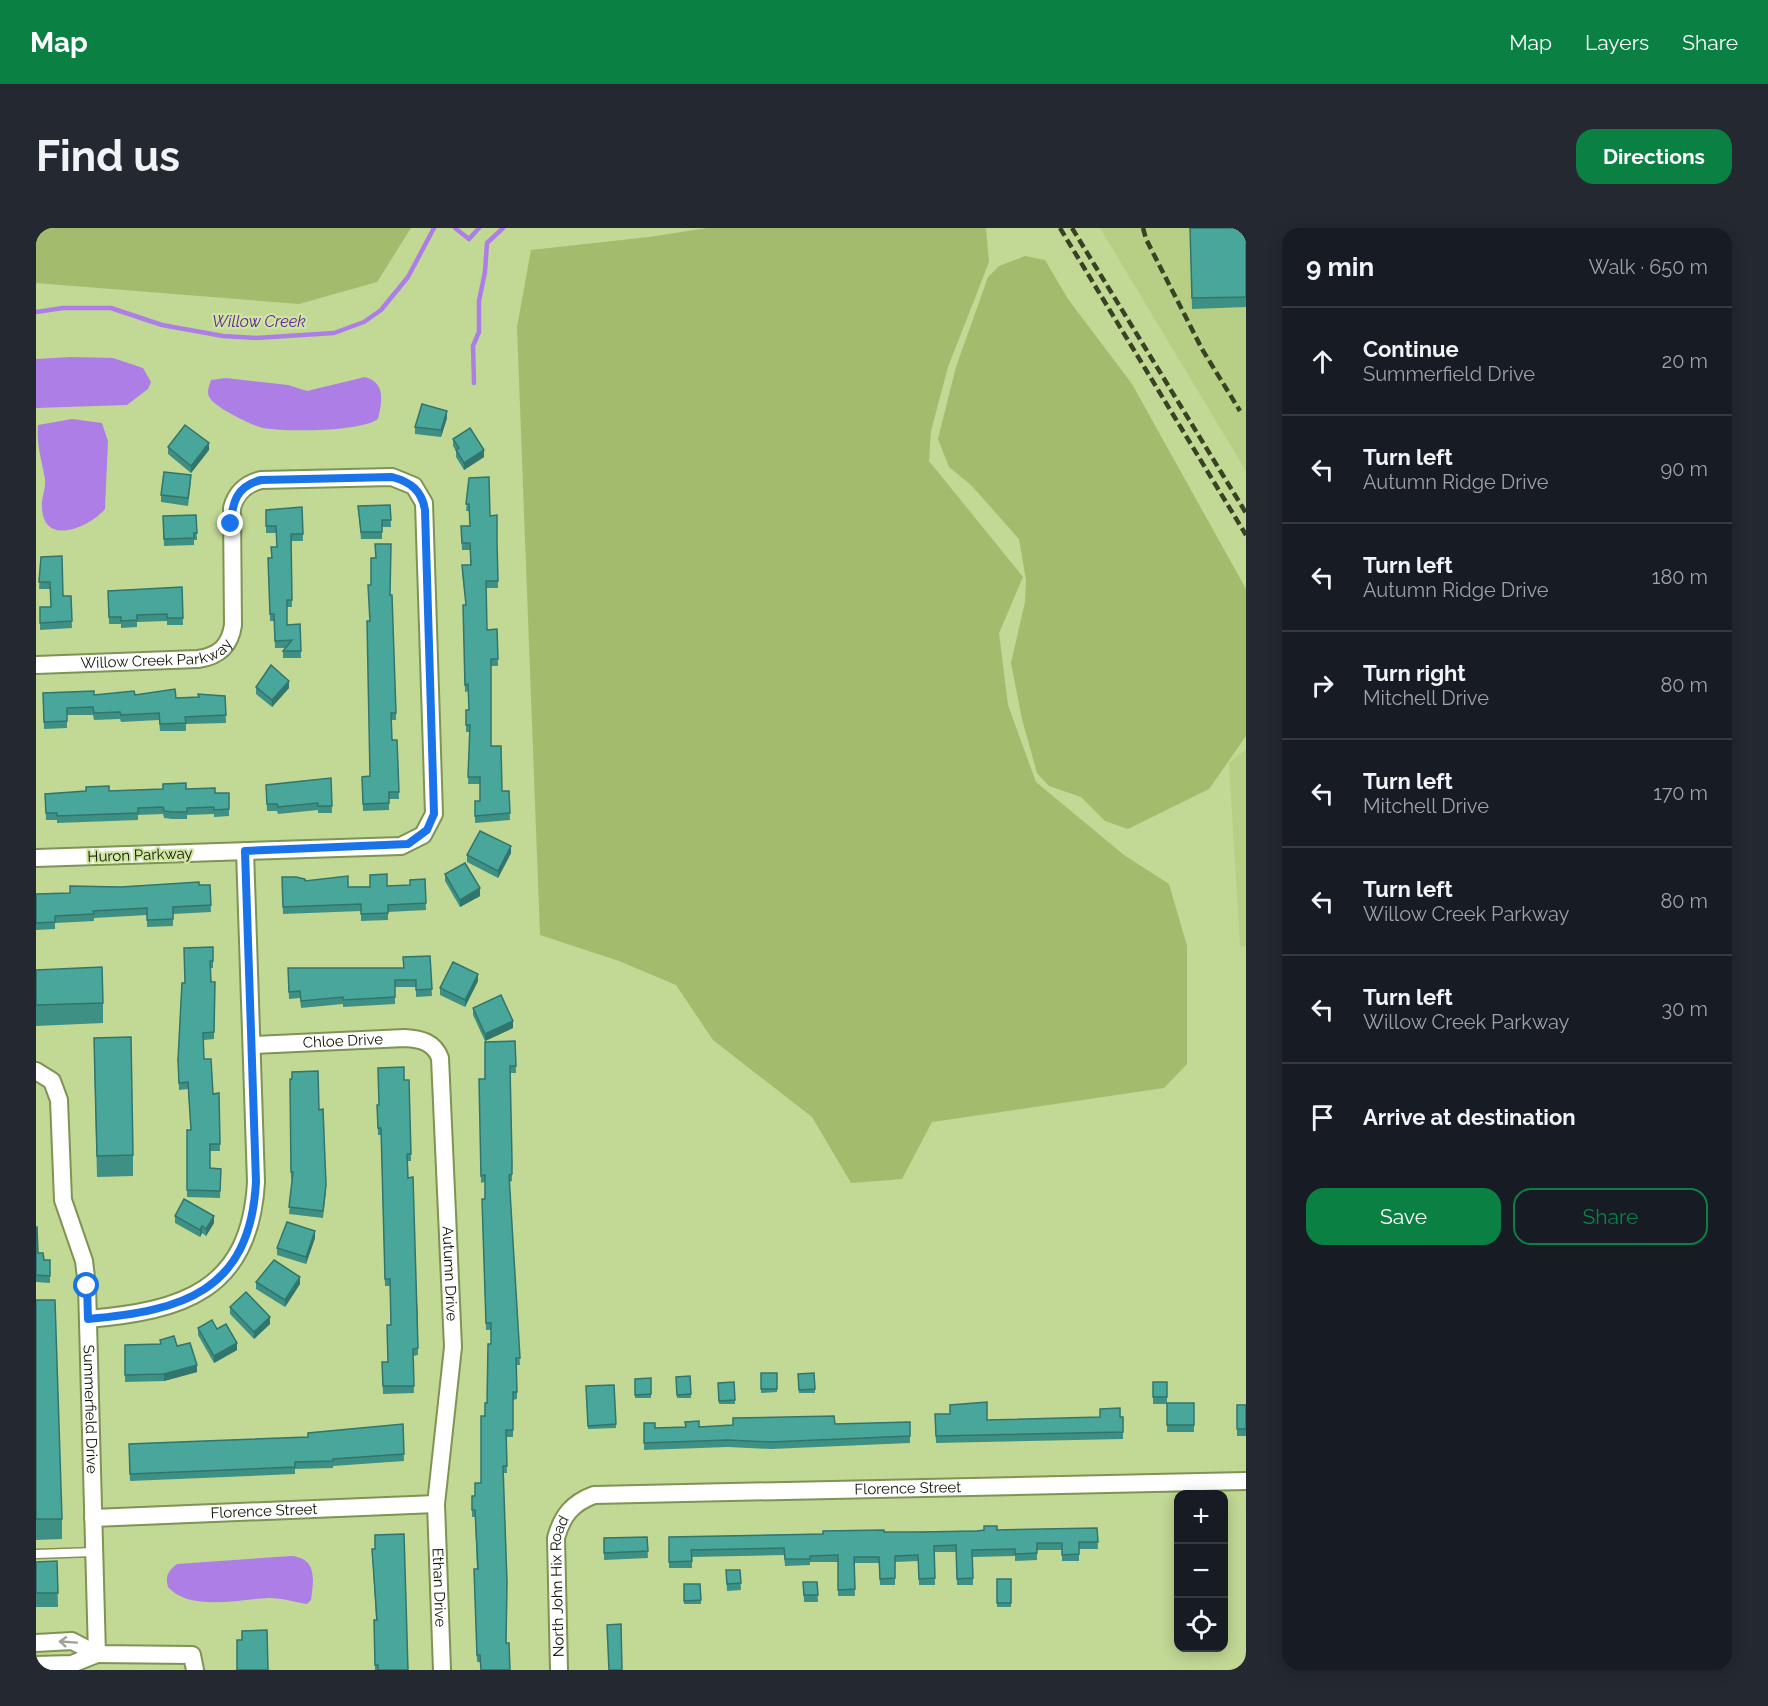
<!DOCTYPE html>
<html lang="en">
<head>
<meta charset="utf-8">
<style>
  body { margin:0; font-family:Raleway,sans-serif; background:#242831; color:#f1f3f6 }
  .controls { position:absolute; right:18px; bottom:18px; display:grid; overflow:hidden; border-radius:12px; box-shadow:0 3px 15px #0003 }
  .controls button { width:54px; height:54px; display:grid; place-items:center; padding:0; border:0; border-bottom:2px solid #363941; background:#171b24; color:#f1f3f6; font:30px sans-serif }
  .stop { position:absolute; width:18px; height:18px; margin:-14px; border:4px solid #1a73e8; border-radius:50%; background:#fff }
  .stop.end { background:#1a73e8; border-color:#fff; box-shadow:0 2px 6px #0008 }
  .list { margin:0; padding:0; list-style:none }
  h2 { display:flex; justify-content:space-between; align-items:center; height:78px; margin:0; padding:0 24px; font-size:26px }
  h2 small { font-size:20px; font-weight:400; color:#9ea1a6 }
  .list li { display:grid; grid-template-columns:39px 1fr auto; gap:18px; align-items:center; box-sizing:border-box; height:108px; padding:0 24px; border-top:2px solid #363941 }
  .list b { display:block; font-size:22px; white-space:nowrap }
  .list p { margin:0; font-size:20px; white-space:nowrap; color:#9ea1a6 }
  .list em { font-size:20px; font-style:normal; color:#9ea1a6 }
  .actions { display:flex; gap:12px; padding:18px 24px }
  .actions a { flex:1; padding:14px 0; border:2px solid #0b8043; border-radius:18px; text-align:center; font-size:21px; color:#0b8043 }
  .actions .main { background:#0b8043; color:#fff }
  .icon { flex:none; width:33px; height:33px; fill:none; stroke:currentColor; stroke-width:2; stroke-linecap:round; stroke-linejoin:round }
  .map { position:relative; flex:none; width:1210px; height:1442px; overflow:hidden; border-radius:18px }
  header { display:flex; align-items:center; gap:36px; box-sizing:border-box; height:84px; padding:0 30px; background:#0b8043; color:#fff }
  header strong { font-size:28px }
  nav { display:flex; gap:33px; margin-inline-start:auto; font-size:21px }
  .intro { display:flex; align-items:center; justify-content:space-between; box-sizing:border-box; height:144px; padding:0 36px }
  h1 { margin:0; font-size:42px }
  .button { padding:15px 27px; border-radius:18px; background:#0b8043; color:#fff; font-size:21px; font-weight:700 }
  main { display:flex; gap:36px; padding:0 36px }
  aside { flex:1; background:#171b24; border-radius:18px; box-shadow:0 3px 15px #0003 }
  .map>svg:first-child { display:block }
  .built { fill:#b6cf84 }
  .green { fill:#a2bb6c }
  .water { fill:#ad7fe6 }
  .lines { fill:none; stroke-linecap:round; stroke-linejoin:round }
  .stream { stroke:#ad7fe6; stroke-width:4.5 }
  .lane-casing { stroke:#7f9353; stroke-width:11 }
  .street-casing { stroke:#7f9353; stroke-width:20 }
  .lane { stroke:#fff; stroke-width:8 }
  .street { stroke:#fff; stroke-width:16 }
  .rail { stroke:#394323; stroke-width:4.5; stroke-dasharray:9 4.5; stroke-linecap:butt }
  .wall { fill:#3e9084 }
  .shaded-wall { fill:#32756c }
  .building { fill:#48a79a; stroke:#32756c; stroke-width:1.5 }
  .oneway { stroke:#9fa199 }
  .route { stroke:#1a73e8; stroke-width:8 }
  .labels { text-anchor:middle; stroke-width:4.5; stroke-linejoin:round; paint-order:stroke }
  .street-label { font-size:15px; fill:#0e1500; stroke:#cfe5a2 }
  .water-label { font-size:16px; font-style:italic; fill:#63239c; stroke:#cfe5a2 }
</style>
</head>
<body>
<header>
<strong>Map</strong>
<nav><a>Map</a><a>Layers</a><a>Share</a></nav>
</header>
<div class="intro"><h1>Find us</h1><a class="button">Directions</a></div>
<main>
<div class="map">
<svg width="1210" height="1442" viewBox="0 0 1210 1442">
  <rect width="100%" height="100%" fill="#c2d895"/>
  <g class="built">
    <path d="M1064 0H1210V243Z"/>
    <path d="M1210 521V718H1204L1193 535Z"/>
  </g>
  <g class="green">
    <path d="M0 0H375L341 54 263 76 0 55Z"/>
    <path d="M671 0H950L953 34 912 139 895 203 893 233 987 349 963 405 972 477 1000 554 1088 627 1133 656 1151 718V836L1128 860 896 894 866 951 815 955 776 889 677 812 640 757 583 733 504 707 481 99 495 22 613 9Z"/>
    <path d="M989 28 1009 32 1032 71 1096 156 1210 361V508L1173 561 1092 601 1069 593 1045 569 1013 558 1001 545 986 491 975 435 989 374 990 352 983 311 935 257 913 239 902 211 920 139 952 49 963 38Z"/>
  </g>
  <g class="water">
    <path d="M35 129 77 130 107 140 115 154 112 161 91 177 0 180V131Z"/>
    <path d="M329 149C350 155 346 173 342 191 324 204 250 204 227 200 215 197 180 180 174 170 170 165 173 158 175 152L190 150 252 157 271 163Z"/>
    <path d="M36 191 66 195 72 213 69 281C53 300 7 319 6 279 5 270 10 261 9 251 6 233 0 215 2 197Z"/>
    <path d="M255 1328C281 1330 278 1351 275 1372L271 1376C258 1374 246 1370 233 1370 203 1371 154 1384 132 1359 129 1348 132 1343 141 1336Z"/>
  </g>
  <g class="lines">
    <g class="stream">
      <path d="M419 0 433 11 443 0"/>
      <path d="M0 84 27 80H75L126 97 187 108 220 110 298 105 328 94 345 82 372 49 398 0"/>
      <path d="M438 155 437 118 443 104V73L449 44 451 15 467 0"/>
    </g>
    <g class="lane-casing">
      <path id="lane" d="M0 1326 58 1324"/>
    </g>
    <g class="street-casing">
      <g id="street">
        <path id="s1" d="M0 437 162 431C183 428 194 418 197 397L196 280C200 265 209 256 225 252L356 249 378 258 388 275 398 586 387 607 365 618 0 630"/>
        <path id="s2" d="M217 817 369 810C385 811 398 814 404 830L417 1119 400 1276 406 1442"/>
        <path id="s3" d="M0 843 16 853 23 872 27 972 48 1033 51 1058 61 1426 156 1427 159 1442"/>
        <path d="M52 1091C146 1083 214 1063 220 954L209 623"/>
        <path id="s4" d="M57 1290 400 1276"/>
        <path d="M0 1415 36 1413 61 1426"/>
        <path d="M0 1437 36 1436 61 1426"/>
        <path id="s5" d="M523 1442 520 1310C526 1288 536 1275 558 1267L1210 1253"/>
      </g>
    </g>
    <use href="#lane" class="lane"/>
    <use href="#street" class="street"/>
    <g class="rail">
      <path d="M1024 0 1210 307"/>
      <path d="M1036 0 1210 285"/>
      <path d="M1107 0 1110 11 1166 121 1204 183"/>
    </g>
  </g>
  <g class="wall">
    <path d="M1154 0H1210V79L1156 81Z"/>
    <path d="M411 190 405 209 379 206V199Z"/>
    <path d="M417 211 448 229 428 242 420 229V223L417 218Z"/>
    <path d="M132 219 173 222 155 245 132 226Z"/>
    <path d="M433 250 454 288 461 314 462 360H450L451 402 461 401 462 438H455V518L466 563H473L474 592 439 595V573H444V556H432L434 504H430V482H433L432 463 429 464 427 377H430L426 344V337H434V322H426L425 298H434L433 283H430Z"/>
    <path d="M155 254 152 278 125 274V267Z"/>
    <path d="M354 277 355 299H346V311H325L322 278Z"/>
    <path d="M266 279 267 313H255L256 379H251V397L264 396 265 430H247V423L250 420H239L238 393H234L232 330H235L241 319 240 305H230V282Z"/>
    <path d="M160 287 161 312H158V317L128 318 127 288Z"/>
    <path d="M5 329 27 368H35L36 400 4 402V379H15L14 361H3Z"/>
    <path d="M146 359 147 397H131V393L101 394V399L85 400V396H73L72 363Z"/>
    <path d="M354 367 360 485V492H355L356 512H361L363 571H353V582L327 583 326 549 334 548V393Z"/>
    <path d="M220 459 253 460 236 479 220 466Z"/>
    <path d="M7 465 58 467H99L140 470 189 468 190 495 150 496V503H124L123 492 85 494 84 491 58 492 57 487H31V500L8 501Z"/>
    <path d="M295 550 296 585H282V582L242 586 241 583H231L230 557Z"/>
    <path d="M127 561H150L179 565H193V588L178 589V586L151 587V591H136L128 590 127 586 102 587V592L21 595V592H10L9 566Z"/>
    <path d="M475 625 462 650 431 634V627Z"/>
    <path d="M409 646 444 668 424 679 409 653Z"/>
    <path d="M246 649 312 659 374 657 389 651 390 682 352 684V692L325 693V683L247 686Z"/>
    <path d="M174 657 175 684 137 686V698L111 699V687L58 690V693L19 695V701L0 702V666L34 665 85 659Z"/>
    <path d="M177 719V740H174L175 754H179L178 811 168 812V831L177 866 183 865 184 923H174V940L185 941 184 970 151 969V902H155L152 861 143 862 142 839 149 755Z"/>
    <path d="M394 728 396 768 380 769V759H359V776L307 779V776L265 780 264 770 253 771 252 740H367Z"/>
    <path d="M0 742 67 775V795L0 798Z"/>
    <path d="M442 753 429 779 404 767V760Z"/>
    <path d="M437 780 477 800 449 813 437 787Z"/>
    <path d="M479 813 480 845H474L476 939V953L473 954 484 1137H481V1171L477 1172V1209H470L471 1245H467L444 1434H441L438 1341H441L439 1289H436V1268H439L445 1255 449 1188 451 1175 455 1116V1102H450L446 978 449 971V954L445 955 443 851H449Z"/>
    <path d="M58 830 97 927V948L61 949Z"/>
    <path d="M256 851 283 882 290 964 287 990 253 986 256 951H255L254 858Z"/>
    <path d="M368 852H373L375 933H371L372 950 382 1088V1127L377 1128 378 1165 347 1166 346 1134H352L355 1097 354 1058H349L345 907H342L341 877H343Z"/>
    <path d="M139 988 178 995 170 1008 166 1005 164 1009 139 995Z"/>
    <path d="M0 999 2 1025 8 1032H14V1055L0 1054Z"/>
    <path d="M279 1010 270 1036 241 1027V1020Z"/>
    <path d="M220 1054 264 1056 249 1079 220 1061Z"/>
    <path d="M0 1072 26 1291V1311L0 1312Z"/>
    <path d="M194 1079 234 1096 218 1111 194 1086Z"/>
    <path d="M162 1100 181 1101 201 1122 178 1135 162 1107Z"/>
    <path d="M124 1112 141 1118 161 1144 128 1153 89 1154V1117L124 1116Z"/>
    <path d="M725 1145H741V1164L725 1165Z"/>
    <path d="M778 1145 779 1165H763L762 1146Z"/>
    <path d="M654 1148 655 1170H641L640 1149Z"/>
    <path d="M615 1150V1170H599V1151Z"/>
    <path d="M698 1154 699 1176H683L682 1155Z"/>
    <path d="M1117 1154H1131V1175H1158V1204H1131V1176H1117Z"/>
    <path d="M578 1157 580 1200 552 1201 550 1158Z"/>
    <rect x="1201" y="1177" width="9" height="31"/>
    <path d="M899 1186 951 1192 1087 1189V1211L900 1215Z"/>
    <path d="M874 1194V1215L735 1221 692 1219 608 1222V1195L619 1200Z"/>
    <path d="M367 1196 368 1233 297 1238V1240L259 1241V1246L94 1253 93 1216 272 1209Z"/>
    <path d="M1061 1300 1062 1321H1043V1333H1026V1322H1001V1332L979 1333V1328L937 1329V1357H921L920 1324H898L899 1357H883L882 1333 859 1334V1357H844L843 1335H818L819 1368H802V1334H774V1337L749 1338 748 1327 656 1329V1340H633V1309Z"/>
    <path d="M611 1309 612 1330 568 1332V1310Z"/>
    <path d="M336 1321H339L372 1442H339L338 1392H340Z"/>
    <path d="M21 1333 22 1379H0V1334Z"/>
    <path d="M690 1342H704L705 1362 691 1363Z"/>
    <rect x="961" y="1351" width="14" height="28"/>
    <path d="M767 1354H781L782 1374H768Z"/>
    <path d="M648 1356H664L665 1376H648Z"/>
  </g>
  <g class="shaded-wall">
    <path d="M411 183V190L405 209V202Z"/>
    <path d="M173 215V222L155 245V238Z"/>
    <path d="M448 222V229L428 242V235Z"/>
    <path d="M253 453V460L236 479V472Z"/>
    <path d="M475 618V625L462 650V643Z"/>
    <path d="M444 660V668L424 679V672Z"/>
    <path d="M442 746V753L429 779V772Z"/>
    <path d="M477 793V800L449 813V806Z"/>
    <path d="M178 988V995L170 1008V1001Z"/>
    <path d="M166 998V1005L164 1009V1002Z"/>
    <path d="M279 1003V1010L270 1036V1029Z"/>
    <path d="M264 1049V1056L249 1079V1072Z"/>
    <path d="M234 1089V1096L218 1111V1104Z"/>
    <path d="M201 1115V1122L178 1135V1128Z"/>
    <path d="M161 1137V1144L128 1153V1146Z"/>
  </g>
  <g class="building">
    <path d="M1154 0H1210V69L1156 70Z"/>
    <path d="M386 176 411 183 405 202 379 199Z"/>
    <path d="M149 197 173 215 155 238 132 219Z"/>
    <path d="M434 200 448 222 428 235 420 222 423 220 417 211Z"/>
    <path d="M128 244 155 247 152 270 125 267Z"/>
    <path d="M453 249 454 288 461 287V314L462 353H450L451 402 461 401 462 431H455V518H465L466 563H473L474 585 439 588V573H444V549H432L434 497H430V482H433L432 456 429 457 427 377H430L426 337H435L434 315H426L425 298H434L433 276H430L433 250Z"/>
    <path d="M354 277 355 292H346V304H325L322 278Z"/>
    <path d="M266 279 267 306H255L256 372H251V397L264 396 265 423H247L256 412 239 413 238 386H234L232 330H236L235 319H241L240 298H230V282Z"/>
    <path d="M160 287 161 305H158V310L128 311 127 288Z"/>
    <path d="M339 316H355L354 367H356L360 485H355L356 512H361L363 564H353V575L327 576 326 549 334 548 331 393H334L332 357H335V330H340Z"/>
    <path d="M26 328 27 368H35L36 393 4 395V379H15L14 354H3L5 329Z"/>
    <path d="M146 359 147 390H131V386L101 387V392L85 393V389H73L72 363Z"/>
    <path d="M235 437 253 453 236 472 220 459Z"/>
    <path d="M139 461 140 470 163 469 162 466 189 468 190 487 149 489 150 495 124 496 123 485 85 487 84 484 58 485 57 479 31 480V493L8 494 7 465 58 463V467L98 463 99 467Z"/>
    <path d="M295 550 296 578H282V575L242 579 241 576H231L230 557Z"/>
    <path d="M150 555V561L179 560V565H193V581L178 582V579L151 580V584H136L128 583 127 579 102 580V585L21 588V585H10L9 566 50 563V559L73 558V563L127 561V556Z"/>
    <path d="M444 603 475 618 462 643 431 627Z"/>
    <path d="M429 635 444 660 424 672 409 646Z"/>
    <path d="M351 646V658L374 657V652L389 651 390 675 352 677V685L325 686V676L247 679 246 649H260L269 651V653L312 648V659H334V647Z"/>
    <path d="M163 654V657H174L175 677 137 679V691L111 692V680L57 683 58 686 19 688V694L0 695V666L34 665V658L85 659Z"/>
    <path d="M177 719V733H174L175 754H179L178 804 167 805 168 831H175L177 866 183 865 184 916H174V940L185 941 184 963 151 962V902H155L152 854 143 855 142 832 146 755H149L148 720Z"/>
    <path d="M394 728 396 761 380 762V752H359V769L307 772V769L265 773 264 763 253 764 252 740H368L367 729Z"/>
    <path d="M417 734 442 746 429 772 404 760Z"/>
    <path d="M66 739 67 775 0 777V742Z"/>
    <path d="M465 767 477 793 449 806 437 780Z"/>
    <path d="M95 809 97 927 61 928 58 810Z"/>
    <path d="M479 813 480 838H474L476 932V946L473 947 484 1130H480L481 1164H477V1202H470L471 1238H467L471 1354 470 1415H473L474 1442H445L444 1427H441L438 1341H442L439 1282H436V1268H439V1255H445V1188H449V1175H451L452 1116H455V1095H450L446 971H449V947L445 948 443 851H449V814Z"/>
    <path d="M368 839V852H373L375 926H371L372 950 377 949 382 1120 377 1121 378 1158H347L346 1134H352L351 1097H355L354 1051H349L345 900H342L341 877H343L342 840Z"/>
    <path d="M282 843 283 882 287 881 290 957 287 983 253 979 257 944H255L254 851H256V844Z"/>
    <path d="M148 971 178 988 170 1001 166 998 164 1002 139 988Z"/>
    <path d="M251 994 279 1003 270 1029 241 1020Z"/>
    <path d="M0 999H1L2 1025H7L8 1032H14V1048L0 1047Z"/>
    <path d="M238 1032 264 1049 249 1072 220 1054Z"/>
    <path d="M210 1064 234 1089 218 1104 194 1079Z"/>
    <path d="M0 1072H19L26 1291H0Z"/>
    <path d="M176 1092 181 1101 190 1096 201 1115 178 1128 162 1100Z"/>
    <path d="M138 1108 141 1118 154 1115 161 1137 128 1146 89 1147V1117L125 1116 124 1112Z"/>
    <rect x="725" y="1145" width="16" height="16"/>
    <path d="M778 1145 779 1161 763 1162 762 1146Z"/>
    <path d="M654 1148 655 1166 641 1167 640 1149Z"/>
    <path d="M615 1150V1166L599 1167V1151Z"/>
    <path d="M698 1154 699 1172 683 1173 682 1155Z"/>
    <rect x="1117" y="1154" width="14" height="15"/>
    <path d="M578 1157 580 1196 552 1198 550 1158Z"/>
    <path d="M951 1174V1192L1064 1189V1181L1084 1180V1189H1087V1204L900 1208 899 1186H914V1177Z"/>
    <rect x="1131" y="1175" width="27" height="22"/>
    <rect x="1201" y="1177" width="9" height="24"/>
    <path d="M798 1188 799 1196 874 1194V1208L735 1214 692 1212 608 1215V1195H619V1200L650 1199 649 1194 663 1193V1199L697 1197V1190Z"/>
    <path d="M367 1196 368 1226 297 1231V1233L259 1234V1239L94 1246 93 1216 272 1209V1205Z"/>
    <path d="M948 1298H961V1302L1061 1300 1062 1314H1043V1326L1026 1327V1315H1001V1325L979 1326V1321L936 1322 937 1350 921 1351 920 1317 898 1318 899 1350 883 1351 882 1327 859 1328V1350L844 1351 843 1329H818L819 1361 802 1362V1327L774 1328V1331H749L748 1320 655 1322 656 1333 633 1334V1309L787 1306V1303L848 1302V1304H885L941 1303 948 1302Z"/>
    <path d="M368 1306 372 1442H342V1437H339L338 1392H341L336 1321H339V1307Z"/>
    <path d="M611 1309 612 1323 568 1325V1310Z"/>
    <path d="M21 1333 22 1365H0V1334Z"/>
    <path d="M690 1342H704L705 1355 691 1356Z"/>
    <rect x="961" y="1351" width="14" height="24"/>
    <path d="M767 1354H781L782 1367H768Z"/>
    <path d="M648 1356H664L665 1372 648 1373Z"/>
    <path d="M585 1396 586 1442H573L571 1397Z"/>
    <path d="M231 1402 232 1442H201V1412H206V1403Z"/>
  </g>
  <defs><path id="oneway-shaft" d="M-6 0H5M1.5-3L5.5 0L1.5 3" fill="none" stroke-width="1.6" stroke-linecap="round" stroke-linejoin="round" transform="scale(1.5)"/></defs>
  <use class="oneway" href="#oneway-shaft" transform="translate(32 1414) rotate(-176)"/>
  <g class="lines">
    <path class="route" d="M51 1058 52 1091C146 1083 214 1064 220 954L209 623 372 616 391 602 398 586 389 282C386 263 375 254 356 249L225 252C201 258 196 274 195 296"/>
  </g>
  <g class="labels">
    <g class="street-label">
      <text dy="5" stroke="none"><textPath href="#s1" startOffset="122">Willow Creek Parkway</textPath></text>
      <text transform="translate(104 627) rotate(-2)" y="5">Huron Parkway</text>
      <text dy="5" stroke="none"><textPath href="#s2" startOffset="90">Chloe Drive</textPath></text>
      <text dy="5" stroke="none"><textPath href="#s2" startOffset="411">Autumn Drive</textPath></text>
      <text dy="5" stroke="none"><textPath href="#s3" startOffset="352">Summerfield Drive</textPath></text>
      <text dy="5" stroke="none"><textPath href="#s5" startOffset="506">Florence Street</textPath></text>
      <text dy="5" stroke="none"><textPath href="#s4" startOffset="171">Florence Street</textPath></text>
      <text dy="5" stroke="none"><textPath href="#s2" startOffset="726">Ethan Drive</textPath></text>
      <text dy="5" stroke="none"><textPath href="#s5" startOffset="84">North John Hix Road</textPath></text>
    </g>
    <g class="water-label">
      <text x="223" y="99">Willow Creek</text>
    </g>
  </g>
</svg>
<div class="controls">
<button>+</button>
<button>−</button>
<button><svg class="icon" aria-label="locate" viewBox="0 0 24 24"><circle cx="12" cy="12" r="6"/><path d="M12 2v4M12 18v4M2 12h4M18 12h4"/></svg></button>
</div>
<div class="stop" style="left:51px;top:1058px"></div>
<div class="stop end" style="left:195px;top:296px"></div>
</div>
<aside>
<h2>9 min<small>Walk · 650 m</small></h2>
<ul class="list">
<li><svg class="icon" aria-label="ahead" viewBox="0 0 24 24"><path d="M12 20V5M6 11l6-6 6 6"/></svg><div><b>Continue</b><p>Summerfield Drive</p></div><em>20 m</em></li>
<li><svg class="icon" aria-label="left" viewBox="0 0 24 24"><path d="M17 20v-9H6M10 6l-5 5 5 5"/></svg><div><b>Turn left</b><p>Autumn Ridge Drive</p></div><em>90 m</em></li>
<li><svg class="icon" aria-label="left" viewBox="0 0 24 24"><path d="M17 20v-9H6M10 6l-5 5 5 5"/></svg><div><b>Turn left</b><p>Autumn Ridge Drive</p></div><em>180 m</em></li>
<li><svg class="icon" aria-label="right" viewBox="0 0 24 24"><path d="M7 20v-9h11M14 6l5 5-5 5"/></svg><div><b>Turn right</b><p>Mitchell Drive</p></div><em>80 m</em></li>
<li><svg class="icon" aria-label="left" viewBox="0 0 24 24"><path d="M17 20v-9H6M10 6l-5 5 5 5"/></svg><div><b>Turn left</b><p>Mitchell Drive</p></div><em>170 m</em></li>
<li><svg class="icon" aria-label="left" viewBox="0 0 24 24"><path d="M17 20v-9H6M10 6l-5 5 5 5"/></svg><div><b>Turn left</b><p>Willow Creek Parkway</p></div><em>80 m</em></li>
<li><svg class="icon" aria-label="left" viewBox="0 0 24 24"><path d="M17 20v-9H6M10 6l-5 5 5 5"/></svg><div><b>Turn left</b><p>Willow Creek Parkway</p></div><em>30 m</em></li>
<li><svg class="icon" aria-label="arrive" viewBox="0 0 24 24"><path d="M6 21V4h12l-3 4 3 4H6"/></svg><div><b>Arrive at destination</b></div></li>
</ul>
<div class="actions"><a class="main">Save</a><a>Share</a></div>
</aside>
</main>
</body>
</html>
